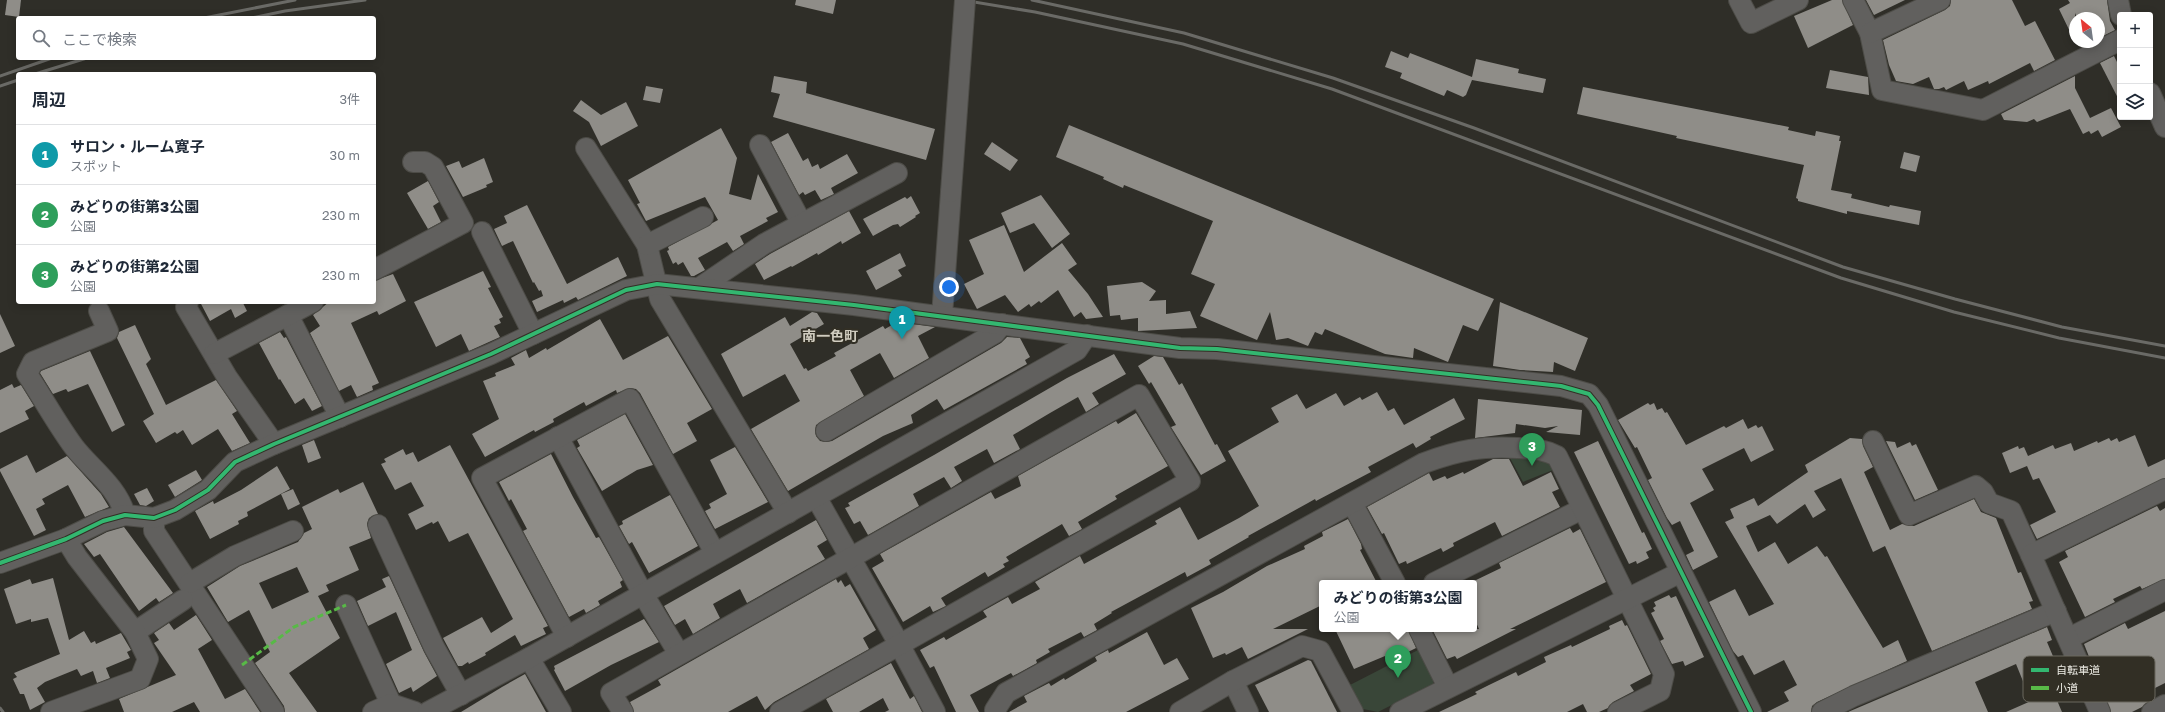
<!DOCTYPE html>
<html lang="ja">
<head>
<meta charset="utf-8">
<style>
  body { margin:0; font-family:"Golos Text","Noto Sans JP",sans-serif; background:#f2f2f3; color:#1f2937 }
  .controls { position:absolute; right:12px; top:12px; display:grid; overflow:hidden; border-radius:4px; box-shadow:0 2px 10px #0003 }
  .controls button { width:36px; height:36px; display:grid; place-items:center; padding:0; border:0; border-bottom:1px solid #e0e1e3; background:#fff; color:#1f2937; font:20px sans-serif }
  .compass { position:absolute; left:2069px; top:12px; width:36px; height:36px; border-radius:50%; background:#fff; box-shadow:0 2px 10px #0003; rotate:331deg }
  .you { position:absolute; left:949px; top:287px; width:14px; height:14px; margin:-10px; border:3px solid #fff; border-radius:50%; background:#1a73e8; box-shadow:0 0 0 6px #1a73e833 }
  .badge { display:grid; place-items:center; width:26px; height:26px; border-radius:50%; background:#5e6368; color:#fff; font-size:13px; font-weight:700 }
  .pin { position:absolute; translate:-50% -33px; filter:drop-shadow(0 1px 2px #0008) }
  .pin::after { content:''; position:absolute; top:21px; width:14px; height:12px; background:inherit; clip-path:polygon(0 0,100% 0,50% 100%) }
  .popup { position:absolute; left:1319px; top:580px; width:158px; height:52px; box-sizing:border-box; display:grid; place-content:center; border-radius:4px; background:#fff; filter:drop-shadow(0 1px 3px #0005); font-size:13px; white-space:nowrap; color:#747a83 }
  .popup b { font-size:15px; color:#1f2937 }
  .popup::after { content:''; position:absolute; left:50%; top:100%; margin-left:-8px; border:8px solid transparent; border-top-color:#fff }
  .list { margin:0; padding:0; list-style:none }
  h2 { display:flex; justify-content:space-between; align-items:center; height:52px; margin:0; padding:0 16px; font-size:17px }
  h2 small { font-size:13px; font-weight:400; color:#747a83 }
  .list li { display:grid; grid-template-columns:26px 1fr auto; gap:12px; align-items:center; box-sizing:border-box; height:60px; padding:0 16px; border-top:1px solid #e0e1e3 }
  .list b { display:block; font-size:15px; white-space:nowrap }
  .list p { margin:0; font-size:13px; white-space:nowrap; color:#747a83 }
  .list em { font-size:13px; font-style:normal; color:#747a83 }
  .icon { flex:none; width:22px; height:22px; fill:none; stroke:currentColor; stroke-width:2; stroke-linecap:round; stroke-linejoin:round }
  .map { position:relative; flex:none; width:2165px; height:712px; overflow:hidden }
  .search { position:absolute; background:#fff; box-shadow:0 2px 10px #0003; left:16px; top:16px; width:360px; height:44px; display:flex; align-items:center; gap:10px; box-sizing:border-box; padding:0 14px; border-radius:4px; color:#747a83; font-size:15px }
  .panel { position:absolute; background:#fff; box-shadow:0 2px 10px #0003; left:16px; top:72px; width:360px; height:232px; border-radius:4px }
  .map>svg:first-child { display:block }
  .green { fill:#394638 }
  .building { fill:#8f8d88; fill-rule:evenodd }
  .lines { fill:none; stroke-linecap:round; stroke-linejoin:round }
  .minor-casing { stroke:#4d4c47; stroke-width:22 }
  .minor { stroke:#61605e; stroke-width:20 }
  .rail { stroke:#6a6a66; stroke-width:3 }
  .minor-bridge-casing { stroke:#4d4c47; stroke-width:22; stroke-linecap:butt }
  .minor-bridge { stroke:#61605e; stroke-width:20 }
  .quiet { stroke:#58b947; stroke-width:3; stroke-dasharray:6 3; stroke-linecap:butt }
  .cycleway-casing { stroke:#322f25; stroke-width:6 }
  .cycleway { stroke:#33b770; stroke-width:4 }
  .labels { text-anchor:middle; stroke-width:4; stroke-linejoin:round; paint-order:stroke }
  .quarter-label { font-size:14px; font-weight:bold; fill:#d0ccbf; stroke:#322f25 }
  .key { fill:#322f25; stroke:#6a685f; stroke-width:1 }
  .key-label { font-size:11px; fill:#edece5 }
</style>
</head>
<body>
<div class="map">
<svg width="2165" height="712" viewBox="0 0 2165 712">
  <rect width="100%" height="100%" fill="#2f2e28"/>
  <g class="green">
    <path d="M1510 458H1541L1548 461 1553 470 1523 482Z"/>
    <path d="M1422 648 1434 672 1433 684 1378 712 1363 709 1350 685Z"/>
  </g>
  <g class="building">
    <path d="M7 0H21L19 17 5 15Z"/>
    <path d="M796 0H836L833 14 795 5Z"/>
    <path d="M1832 0H1842L1853 25 1808 48 1794 16Z"/>
    <path d="M1866 0H1905L1874 15Z"/>
    <path d="M1951 0H2012L2025 26 2035 21 2055 60 2034 71 2030 63 1989 84 1988 81 1968 90 1964 81 1946 90 1944 87 1939 89H1934L1929 77 1913 84 1896 81 1889 65 1883 40 1945 10 1950 6Z"/>
    <path d="M2068 0H2107L2110 21 2115 30 2099 38V18H2077L2075 13V42L2059 9 2070 3Z"/>
    <path d="M1391 51 1408 58 1410 53 1472 77 1476 59 1519 69 1518 73 1546 79 1543 93 1472 80 1466 95 1463 97 1447 90 1444 96 1400 78 1402 73 1385 67Z"/>
    <path d="M2114 56 2120 68V102L2100 63Z"/>
    <path d="M1830 70 1868 77 1869 95 1826 88Z"/>
    <path d="M774 76 807 82 806 93 935 129 926 160 773 117 780 94 771 92Z"/>
    <path d="M2075 76V88L2090 118 2111 108 2121 127 2102 137 2098 130 2091 134 2089 131 2083 134 2070 109 2037 122 2034 119 2027 122 2004 120 2001 114Z"/>
    <path d="M646 86 663 89 660 103 643 100Z"/>
    <path d="M1583 87 1789 127 1788 130 1815 136 1816 131 1840 136 1839 141H1841L1831 190 1852 194 1851 198 1889 207 1890 205 1921 211 1919 225 1847 211V214L1798 201V199L1796 198 1804 165 1676 138 1677 136 1577 114Z"/>
    <path d="M581 100 601 115 626 102 638 126 601 146 589 122 573 111Z"/>
    <path d="M1069 125 1494 299 1478 331 1463 325 1448 362 1414 348 1413 358 1385 354 1325 329 1322 335 1315 332 1308 346 1288 338 1276 340 1270 312 1257 340 1200 316 1215 284 1191 274 1213 221 1124 185 1123 188 1103 179 1104 177 1056 157Z"/>
    <path d="M721 128 737 158 729 194 751 200 758 174 778 212 766 218 768 221 740 236 744 244 733 251 727 242 698 258 705 270 694 276H691L683 262 678 265 676 262 673 264 667 251 669 250 668 247 718 220 705 197 646 221 637 204 640 203 628 180Z"/>
    <path d="M788 133 803 161 808 158 812 167 818 164 820 169 847 154 858 173 831 188 834 194 821 200 815 190 805 195 803 192 799 195 771 142Z"/>
    <path d="M992 142 1018 160 1010 171 984 154Z"/>
    <path d="M1904 152 1920 156 1916 172 1900 168Z"/>
    <path d="M484 158 493 182 486 185 487 187 463 197 446 166 459 161 462 168Z"/>
    <path d="M428 181 439 202 433 206 441 222 428 229 407 193Z"/>
    <path d="M1041 195 1070 234 1052 248 1034 223 1010 233 1001 213Z"/>
    <path d="M911 196 920 213 915 216 916 217 900 227 898 224 893 225 873 236 863 219 905 197 907 199Z"/>
    <path d="M527 205 567 284 618 257 627 276 578 300 576 297 564 303 563 300 537 312 532 301 543 296 541 290 539 291 534 282 533 283 513 241 502 246 494 229 507 223 504 216Z"/>
    <path d="M849 211 861 233 842 244 841 241 818 255 817 253 792 267 791 266 764 280 755 264 770 254Z"/>
    <path d="M1004 225 1024 272 1062 243 1077 264 1068 270 1088 294 1103 317 1086 319 1081 312 1074 317 1058 290 1041 303 1039 301 1031 307 1029 304 1018 312 1005 295 977 309 964 284 984 274 969 240Z"/>
    <path d="M900 253 906 266 898 270 902 276 876 290 866 271Z"/>
    <path d="M483 271 491 287 488 288 503 317 499 319 501 323 494 326 500 337 469 351 461 334 436 347 414 302Z"/>
    <path d="M393 274 406 301 379 315 377 311 351 323 379 383 372 386 373 390 357 397 351 385 339 391 310 333 320 326 313 315 329 302H374V281Z"/>
    <path d="M1142 282 1156 291 1149 301 1166 300V314L1190 311 1197 328 1138 331V318L1121 320 1120 315 1110 316 1107 286Z"/>
    <path d="M200 302H244L243 303 247 311 235 318 231 309 210 321Z"/>
    <path d="M1500 302 1588 338 1575 371 1554 362 1553 372 1520 370 1493 366Z"/>
    <path d="M812 312 817 313 824 324 790 344 804 369 806 368 808 371 836 356 834 353 883 326 885 329 897 322 935 327 918 336 929 358 894 378 880 353 850 370 864 396 816 425 815 431 816 436 820 441 826 442 832 441 1001 343 1007 337 1020 338 1030 357 1025 360 1027 364 944 410 937 399 911 415 913 423 883 436 788 491 751 429 800 401 785 374 743 397 721 354 785 317 790 326Z"/>
    <path d="M0 314 15 346 0 353Z"/>
    <path d="M600 319 623 360 668 336 712 409 687 423 697 441 673 454 640 393 636 389 630 388 617 393 616 390 586 406 584 402 553 419 554 422 535 432 534 430 485 457 472 434 499 419 483 381 496 376 495 373 515 365 511 358 526 350 529 358 546 348 547 350Z"/>
    <path d="M135 325 151 359 146 364 166 405 216 380 237 411 232 414 250 443 232 451 218 429 192 445 183 430 177 434 175 432 156 443 143 421 154 414 117 338 119 332Z"/>
    <path d="M280 332 284 338 286 337 322 406 312 411 304 398 295 404 280 379 279 380 259 343Z"/>
    <path d="M90 351 125 425 112 432 88 384 68 392 66 389 53 394 40 373 41 371Z"/>
    <path d="M1114 354 1126 374 1092 393 1099 404 1086 412 1078 397 1050 413 1013 435 1020 449 994 463 987 449 954 467 962 481 951 488 944 477 913 494 919 506 868 535 860 521 854 524 845 508 850 506 848 503 934 455 1067 378Z"/>
    <path d="M1154 356 1163 357 1179 385 1182 383 1215 445 1217 444 1226 461 1201 475 1171 427 1176 425 1151 382 1149 384 1138 366Z"/>
    <path d="M12 384 14 388 21 385 34 406 25 411 29 419 0 433V390Z"/>
    <path d="M1377 392 1388 411 1394 408 1404 425 1454 398 1465 419 1430 437 1431 439 1416 448 1413 443 1368 467 1371 472 1316 501 1315 499 1308 503 1248 536 1249 537 1209 560 1211 564 1187 577 1185 572 1111 612 1112 613 1094 624 1097 630 1084 637 1081 632 1048 649 1050 652 1036 660 1037 663 1013 676 1011 673 970 695 979 712H956L934 666 930 668 920 650 944 637 946 640 987 617 983 611 1008 597 1012 604 1040 589 1035 582 1080 556 1084 564 1157 524 1155 521 1180 507 1198 540 1239 518 1259 506 1228 451 1279 422 1271 408 1297 394 1306 409 1336 393 1344 406 1360 397 1362 400Z"/>
    <path d="M1478 399 1582 410 1580 435 1546 432 1558 426 1545 428 1516 424 1515 433 1475 438Z"/>
    <path d="M1648 403 1650 405 1654 403 1657 410 1662 408 1665 413 1667 412 1686 445 1724 426 1726 428 1743 419 1748 429 1756 425 1758 428 1762 426 1774 450 1751 462 1744 448 1702 469 1714 490 1690 503 1718 557 1693 570 1686 555 1694 551 1680 521 1672 525 1667 518 1648 480 1652 478 1637 447 1635 448 1618 420Z"/>
    <path d="M1136 413 1168 466 1115 496 1117 499 1078 522 1082 529 1069 536 1062 524 1006 557 1009 561 1003 564 1005 567 988 577 985 572 941 598 946 606 933 612 930 606 903 622 872 568 884 561 880 554 991 492 995 499 1021 486 1018 476 1116 421 1118 424Z"/>
    <path d="M625 414 653 465 637 470 602 491 577 448 580 446 577 440Z"/>
    <path d="M2135 435 2148 467 2165 459V478L2037 539 2030 525 2056 512 2039 478 2033 480 2027 466 2010 473 2002 453 2018 446 2019 449 2024 447 2028 456 2053 445 2055 449 2071 443 2074 451 2097 441 2098 443 2109 438 2111 441 2117 438 2119 442Z"/>
    <path d="M1850 438 1862 439 1863 446 1873 467 1864 472 1890 530 1902 524 1914 526 1974 499 1981 512 1996 518 2018 573 2021 572 2033 601 2029 602 2032 609 1932 651 1885 546 1873 552 1841 478 1814 491 1826 510 1813 518 1805 504 1777 524 1770 515 1746 526 1758 552 1775 542 1788 564 1817 546 1825 557 1827 556 1883 648 1898 640 1907 661 1817 702 1812 706 1811 712H1767L1789 701 1784 692 1797 685 1784 660 1754 675 1743 655 1738 657 1733 651 1709 602 1735 589 1749 616 1774 604 1725 522 1734 518 1730 509 1754 498 1758 506 1808 472 1805 465Z"/>
    <path d="M314 440 321 458 308 463 302 445Z"/>
    <path d="M1598 441 1642 533 1644 532 1652 549 1646 552 1649 558 1637 564 1636 561 1629 564 1574 452Z"/>
    <path d="M1886 441 1895 442 1897 448 1910 442 1912 446 1916 444 1938 490 1915 500Z"/>
    <path d="M450 445 548 626 543 628 546 634 521 646 515 635 485 653 486 655 469 664 468 662 462 666H458L443 638 482 617 491 633 513 619 468 533 449 542 438 521 433 524 432 522 416 530 408 514 424 506 411 482 395 490 381 464 386 462 384 459 403 449 406 455 413 452 418 462Z"/>
    <path d="M735 447 768 502 715 529 705 511 711 508 709 504 727 494 710 460Z"/>
    <path d="M551 454 573 497 596 538 599 537 623 580 620 582 622 587 598 601 600 605 586 613 584 609 569 617 523 531 527 529 511 499 509 501 499 482Z"/>
    <path d="M27 455 36 473 67 456 101 494 109 507 85 517 68 485 42 499 45 504 36 509 46 530 34 536 0 471V469Z"/>
    <path d="M1493 459H1509L1523 486 1551 472 1559 489 1552 492 1560 507 1502 536 1495 522 1453 543 1454 546 1443 552 1441 548 1407 564 1406 561 1399 564 1384 533 1382 534 1367 507 1429 473 1433 481 1445 476 1447 479 1463 472 1464 474Z"/>
    <path d="M277 466 290 489 247 512 248 516 238 521 239 524 210 539 195 511 213 501 214 504 241 490Z"/>
    <path d="M196 470 202 480 175 497 168 485Z"/>
    <path d="M363 482 378 514 369 518 367 524 371 538 349 547 359 570 326 585 329 591 318 596 340 638 289 673 317 712H285L284 706 255 663 270 652 249 610 228 622 207 587 240 566 298 542 304 533 312 529 302 507 338 489 340 493ZM297 567 309 592 272 609 259 583Z"/>
    <path d="M147 488 154 501 146 506 140 505 134 494Z"/>
    <path d="M293 489 300 504 288 510 281 494Z"/>
    <path d="M670 495 698 546 649 573 632 542 629 544 619 526 623 524 622 521Z"/>
    <path d="M2157 506 2160 511 2165 508V579L2142 589 2140 586 2113 599 2115 602 2085 617 2059 562 2068 557 2065 551Z"/>
    <path d="M1348 519 1361 544 1362 549 1360 550 1377 583H1322V605L1273 629H1308L1248 659 1242 647 1226 655 1225 653 1213 658 1191 608 1223 592 1267 566 1305 549 1304 546 1323 536 1322 532Z"/>
    <path d="M816 520 827 540 817 546 825 559 747 603 740 589 713 604 720 618 693 634 685 619 675 625 664 606Z"/>
    <path d="M124 527 173 593 159 602 156 598 139 611 100 554 94 557 84 544 107 532Z"/>
    <path d="M1570 528 1573 533 1580 529 1606 582 1510 629H1516L1457 659 1455 656 1447 659 1432 629H1479L1474 618V581L1501 568 1499 563Z"/>
    <path d="M389 576 424 652 437 676 413 692 411 687 399 693 386 664 412 650 396 612 368 626 357 601 386 587 382 579Z"/>
    <path d="M53 578 69 640 84 631 91 643 95 641 96 644 121 633 131 650 127 652 130 658 106 668 110 678 97 683 93 671 81 676 77 669 45 682 37 688 45 702 30 710 24 694H20L13 679 17 677 14 673 60 654 48 618 31 622V619L16 624 4 589 30 579 32 584Z"/>
    <path d="M836 579 838 583 841 580 845 587 850 584 876 630 863 638 869 649 774 702 765 710 757 696 728 712H634L630 702 661 685 658 680Z"/>
    <path d="M1669 595 1671 598 1676 596 1704 657 1685 666 1683 661 1672 664 1660 641 1664 639 1651 613 1655 611 1653 608 1656 606 1654 602Z"/>
    <path d="M2165 611V683L2149 691 2153 698 2142 707 2132 712H2111L2084 644 2125 623 2128 629Z"/>
    <path d="M196 615 212 640 198 649 225 699 245 689 260 712H200L194 702 172 712H124L119 699 176 675 154 643 159 640 154 633 169 623 174 630Z"/>
    <path d="M644 619 659 642 611 665 565 691 554 670 555 669 554 666Z"/>
    <path d="M1622 620 1625 626 1627 625 1651 674 1630 685 1634 691 1613 702 1608 708 1599 712H1587L1583 704 1567 712H1439L1477 694 1475 692 1489 685 1516 672 1518 676 1546 662 1544 657 1571 645 1572 647 1610 629 1609 626Z"/>
    <path d="M2047 627 2052 640 2047 642 2055 661 2049 664 2062 695 2056 698 2062 712H2006L2031 701 2016 664 1975 682 1988 712H1848Z"/>
    <path d="M1335 629H1408L1416 648 1388 662 1385 656 1354 669Z"/>
    <path d="M1147 632 1164 665 1177 658 1189 679 1126 712H1009L1027 702 1024 696 1049 683 1051 686 1064 678 1065 680 1097 661 1095 657 1108 650 1109 653Z"/>
    <path d="M1308 660 1311 661 1337 712H1269L1255 685Z"/>
    <path d="M891 663 910 699 914 696 922 712H885L889 710 883 698 859 712H833L826 699Z"/>
    <path d="M525 674 546 712H461L502 687Z"/>
  </g>
  <g class="lines">
    <g class="minor-casing">
      <g id="minor">
        <path d="M1739 0 1751 23 1798 0"/>
        <path d="M1853 0 1870 33 1882 90 1983 110 2120 40"/>
        <path d="M2118 0 2121 15"/>
        <path d="M1870 33 1940 0"/>
        <path d="M2150 93 2165 127"/>
        <path d="M760 145 802 224"/>
        <path d="M586 148 647 245 660 299 788 513"/>
        <path d="M482 232 533 334"/>
        <path d="M647 245 703 217"/>
        <path d="M374 270 463 223 433 167 425 162H413"/>
        <path d="M699 288 764 244 897 173"/>
        <path d="M188 302 186 307 227 377 274 444"/>
        <path d="M99 311 108 331 33 362 27 374C43 398 57 424 74 447 90 468 118 487 125 515"/>
        <path d="M288 315 340 417"/>
        <path d="M942 316 951 192"/>
        <path d="M214 354 313 302"/>
        <path d="M826 431 995 333 1002 324"/>
        <path d="M558 437 643 594 679 654"/>
        <path d="M1873 441 1909 515 1976 486 1983 492 1989 503 2011 511 2031 555"/>
        <path d="M816 497 899 644 935 712"/>
        <path d="M1352 503 1395 583"/>
        <path d="M154 518V531L274 712"/>
        <path d="M378 525 434 647 461 695"/>
        <path d="M0 563 66 539 103 521 125 515 154 518 175 510 208 490 235 462 274 444 491 354 626 290 657 284 854 305 1180 348 1217 349 1561 386 1589 394 1598 405 1751 712"/>
        <path d="M190 583 235 556 293 531"/>
        <path d="M1434 583 1582 509"/>
        <path d="M346 605 391 704"/>
        <path d="M1419 629 1448 687"/>
        <path d="M135 632 183 600"/>
        <path d="M567 637 482 478 630 399 715 553"/>
        <path d="M2069 638 2165 590"/>
        <path d="M529 658 561 712"/>
        <path d="M1233 681 1248 712"/>
        <path d="M51 712 140 679 148 659 135 632 77 557 66 539"/>
        <path d="M373 712 391 704 415 712"/>
        <path d="M428 712 529 658 1077 350 1087 335"/>
        <path d="M623 712 611 693 1139 395 1190 481 780 712"/>
        <path d="M996 712 995 710 1006 693 1424 463C1459 450 1481 446 1518 448 1533 449 1544 449 1557 456L1664 674 1660 691 1618 712"/>
        <path d="M1180 712 1233 681 1302 646 1320 651 1353 712"/>
        <path d="M1400 712 1681 572"/>
        <path d="M1822 712 1854 696 2056 611"/>
        <path d="M2100 712 2031 555 2165 489"/>
        <path d="M2152 712 2165 705"/>
      </g>
    </g>
    <use href="#minor" class="minor"/>
    <g class="rail">
      <path d="M962 0 1035 12 1183 44 1332 89 1841 278 1954 312 2059 338 2165 358"/>
      <path d="M1032 0 1184 33 1333 78 1474 128 1843 267 1955 299 2062 327 2165 346"/>
      <path d="M204 18 295 0"/>
      <path d="M252 18 285 11 365 0"/>
      <path d="M35 74 87 58"/>
      <path d="M0 76 52 58"/>
      <path d="M0 86 18 80"/>
      <path d="M0 708 3 712"/>
    </g>
    <g class="minor-bridge-casing">
      <path id="minor-bridge" d="M951 192 965 0"/>
    </g>
    <use href="#minor-bridge" class="minor-bridge"/>
    <path class="quiet" d="M242 665 294 627 346 605"/>
    <g class="cycleway-casing">
      <path id="cycleway" d="M0 563 66 539 103 521 125 515 154 518 175 510 208 490 235 462 274 444 491 354 626 290 657 284 854 305 1180 348 1217 349 1561 386 1589 394 1598 405 1751 712"/>
    </g>
    <use href="#cycleway" class="cycleway"/>
  </g>
  <g class="labels">
    <g class="quarter-label">
      <text x="830" y="341">南一色町</text>
    </g>
  </g>
  <rect x="2023" y="656" width="132" height="46" rx="6" class="key"/>
  <rect x="2031" y="668" width="18" height="4" fill="#33b770"/>
  <rect x="2031" y="686" width="18" height="4" fill="#58b947"/>
  <g class="key-label">
    <text x="2056" y="674">自転車道</text>
    <text x="2056" y="692">小道</text>
  </g>
</svg>
<div class="controls">
<button>+</button>
<button>−</button>
<button><svg class="icon" aria-label="layers" viewBox="0 0 24 24"><path d="M12 4l9 5-9 5-9-5zM3 14l9 5 9-5"/></svg></button>
</div>
<svg class="compass" viewBox="-18 -18 36 36"><path d="M0-13l5 13h-10z" fill="#e53935"/><path d="M0 13l5-13h-10z" fill="#747a83"/></svg>
<div class="you"></div>
<div class="pin badge" style="left:902px;top:339px;background:#0f9aa8">1</div>
<div class="pin badge" style="left:1398px;top:678px;background:#2e9e5b">2</div>
<div class="popup"><b>みどりの街第3公園</b>公園</div>
<div class="pin badge" style="left:1532px;top:466px;background:#2e9e5b">3</div>
<div class="search"><svg class="icon" aria-label="search" viewBox="0 0 24 24"><circle cx="10" cy="10" r="6"/><path d="M15 15l6 6"/></svg>ここで検索</div>
<section class="panel">
<h2>周辺<small>3件</small></h2>
<ul class="list">
<li><span class="badge" style="background:#0f9aa8">1</span><div><b>サロン・ルーム寛子</b><p>スポット</p></div><em>30 m</em></li>
<li><span class="badge" style="background:#2e9e5b">2</span><div><b>みどりの街第3公園</b><p>公園</p></div><em>230 m</em></li>
<li><span class="badge" style="background:#2e9e5b">3</span><div><b>みどりの街第2公園</b><p>公園</p></div><em>230 m</em></li>
</ul>
</section>
</div>
</body>
</html>
